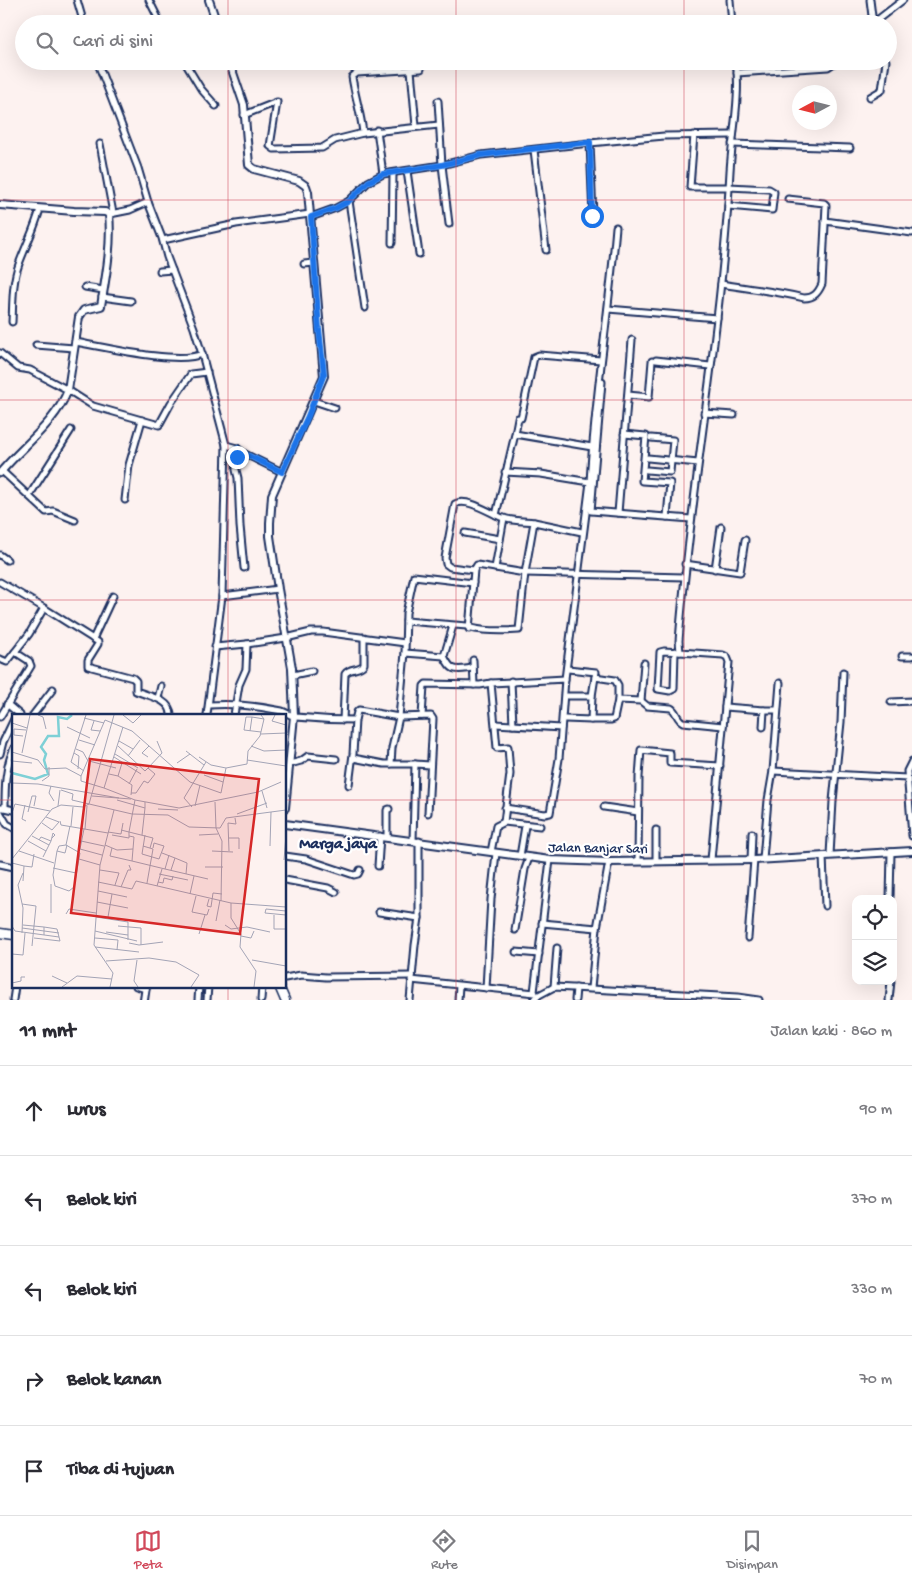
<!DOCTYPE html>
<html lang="id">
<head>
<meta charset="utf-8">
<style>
  body { margin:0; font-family:"Gochi Hand",sans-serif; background:#f7f7f7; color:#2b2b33 }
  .controls { position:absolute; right:15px; bottom:15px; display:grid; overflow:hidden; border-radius:10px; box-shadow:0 5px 20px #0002 }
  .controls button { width:45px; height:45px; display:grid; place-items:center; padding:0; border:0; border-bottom:1px solid #e1e1e2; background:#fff; color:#2b2b33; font:25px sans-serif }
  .compass { position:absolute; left:792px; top:85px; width:45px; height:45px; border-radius:50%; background:#fff; box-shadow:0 5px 20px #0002; rotate:263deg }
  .stop { position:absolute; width:15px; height:15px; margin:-11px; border:4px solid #1a73e8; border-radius:50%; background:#fff }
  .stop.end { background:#1a73e8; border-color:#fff; box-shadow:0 1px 5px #0008 }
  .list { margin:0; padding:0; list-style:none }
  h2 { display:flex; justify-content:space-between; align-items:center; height:65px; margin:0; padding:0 20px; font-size:21px }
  h2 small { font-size:16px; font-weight:400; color:#7c7c81 }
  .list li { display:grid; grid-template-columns:32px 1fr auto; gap:15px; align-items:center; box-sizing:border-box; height:90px; padding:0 20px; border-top:1px solid #e1e1e2 }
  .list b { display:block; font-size:19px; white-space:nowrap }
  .list em { font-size:16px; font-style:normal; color:#7c7c81 }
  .icon { flex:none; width:28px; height:28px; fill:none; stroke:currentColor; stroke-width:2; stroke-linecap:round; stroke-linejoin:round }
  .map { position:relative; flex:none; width:912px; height:1000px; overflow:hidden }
  .search { position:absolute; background:#fff; box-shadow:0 5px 20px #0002; left:15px; right:15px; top:15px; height:55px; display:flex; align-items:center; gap:12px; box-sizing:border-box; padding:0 18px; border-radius:28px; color:#7c7c81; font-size:19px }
  .sheet { height:515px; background:#fff }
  nav { display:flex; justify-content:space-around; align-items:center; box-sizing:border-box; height:70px; border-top:1px solid #e1e1e2; background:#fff; font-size:14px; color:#7c7c81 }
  nav a { display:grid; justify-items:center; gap:2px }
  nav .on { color:#d1495b }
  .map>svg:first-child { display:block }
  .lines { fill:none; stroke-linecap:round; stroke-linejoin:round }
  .minor-casing { stroke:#1b2f5e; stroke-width:9 }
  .tertiary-casing { stroke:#1b2f5e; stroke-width:10 }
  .trunk-casing { stroke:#1b2f5e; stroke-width:11 }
  .minor { stroke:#fff; stroke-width:5 }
  .tertiary { stroke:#fff; stroke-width:6 }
  .trunk { stroke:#fff; stroke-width:8 }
  .route { stroke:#1a73e8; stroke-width:6 }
  .grid { fill:none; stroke:#d1495b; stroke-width:1; stroke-opacity:0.55 }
  .labels { text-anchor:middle; stroke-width:4.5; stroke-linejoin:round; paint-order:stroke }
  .street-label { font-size:14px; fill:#1b2f5e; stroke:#fff }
  .quarter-label { font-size:16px; font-weight:bold; fill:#1b2f5e; stroke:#fff }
  .inset-river { fill:none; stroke:#7ed0d6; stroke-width:2.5 }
  .inset-road { fill:none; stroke:#a3a4b6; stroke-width:1 }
  .view { fill:#d62828; fill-opacity:0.15; stroke:#d62828; stroke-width:2.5 }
  .inset-edge { fill:none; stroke:#1b2f5e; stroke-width:2.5 }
</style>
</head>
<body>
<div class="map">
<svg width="912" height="1000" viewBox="0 0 912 1000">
  <rect width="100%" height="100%" fill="#fdf2f0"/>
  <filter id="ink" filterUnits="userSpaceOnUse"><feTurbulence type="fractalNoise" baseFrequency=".02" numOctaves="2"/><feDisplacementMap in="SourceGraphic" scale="10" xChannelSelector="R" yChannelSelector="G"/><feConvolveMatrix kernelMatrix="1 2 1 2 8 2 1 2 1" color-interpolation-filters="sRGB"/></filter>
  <g filter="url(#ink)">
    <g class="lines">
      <g class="minor-casing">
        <g id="minor">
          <path d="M77 0 84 24"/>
          <path d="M149 0 161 24"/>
          <path d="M730 0 732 24"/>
          <path d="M870 0 873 24"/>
          <path d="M872 24 903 0"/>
          <path d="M97 61 138 168 148 202 162 238 167 257 194 328 202 354 226 445 222 596 207 715"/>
          <path d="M184 61 201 89 216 106"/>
          <path d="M411 70 416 126"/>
          <path d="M737 73 828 67 837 61"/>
          <path d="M870 97 882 90 886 61"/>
          <path d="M438 101 442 165 449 224"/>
          <path d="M244 115 277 102 270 146 274 149 322 148 335 140 363 133 439 125"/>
          <path d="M377 130 383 174"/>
          <path d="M363 133C361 114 355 96 352 77L357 73 421 69"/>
          <path d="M694 135 690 187H729L769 189 774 192 772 210 728 206"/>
          <path d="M590 143 593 216"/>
          <path d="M100 144 113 213"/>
          <path d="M732 144 850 148"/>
          <path d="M534 150 546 250"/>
          <path d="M407 171 419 254"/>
          <path d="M349 201 365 308"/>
          <path d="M110 214 130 210 148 202"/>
          <path d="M311 217 336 208 349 201 368 182 383 174 442 165 481 155 590 143 664 136 732 135"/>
          <path d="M825 221 912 233"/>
          <path d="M163 240 236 224 310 214"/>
          <path d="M392 243 393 174"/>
          <path d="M304 264 314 263"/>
          <path d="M160 271 172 270"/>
          <path d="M721 284C749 289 776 291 804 298 814 298 818 293 822 284L826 205 824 203 788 199"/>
          <path d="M85 287 103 290"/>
          <path d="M102 297 131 301"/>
          <path d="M608 309 717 318"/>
          <path d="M12 322C13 303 12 283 19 264 26 245 35 228 40 209"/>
          <path d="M75 342C104 347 178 365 202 354"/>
          <path d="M36 345 74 348"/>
          <path d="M0 353 18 368 30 370 68 390 93 406 159 425 171 403 191 374 207 372"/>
          <path d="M656 360 710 366"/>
          <path d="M602 382 591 511 691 519"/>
          <path d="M628 395 649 397 652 361"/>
          <path d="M314 401 335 408"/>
          <path d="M704 413 734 415"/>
          <path d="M515 434 518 418H521L534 357 539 355 601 360"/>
          <path d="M624 434 646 436 642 481 670 483 667 517"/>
          <path d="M226 445 237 448 243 453 282 472"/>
          <path d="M237 448 236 470 238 478 240 526 244 568"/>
          <path d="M648 458 698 463"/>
          <path d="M647 470 670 472 673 440 651 438"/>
          <path d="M2 471 46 512 53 511 75 520"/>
          <path d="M505 472 541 474 590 482 565 679"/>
          <path d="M590 482C595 396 609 312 616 227"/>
          <path d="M29 496 71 430"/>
          <path d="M125 500 129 465 142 420"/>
          <path d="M618 513 632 340"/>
          <path d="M496 515 515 434 592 447"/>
          <path d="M534 522 582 532"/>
          <path d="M465 533 500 539"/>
          <path d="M0 555 7 560"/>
          <path d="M685 564 740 572 745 540"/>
          <path d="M495 568 504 518"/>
          <path d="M715 569 721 527"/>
          <path d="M0 582 44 608"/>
          <path d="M222 596 278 589"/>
          <path d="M406 621 467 626C476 632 508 631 519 630L525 573 534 522C524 521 513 521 503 518 491 514 468 497 455 504L445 558 446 564 450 567 474 570"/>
          <path d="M469 629 474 570 477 565 525 573 684 577"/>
          <path d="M93 639 113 596"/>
          <path d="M247 644 286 638 311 632H323L405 643"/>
          <path d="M215 647 247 644 246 669 239 685 234 715"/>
          <path d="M675 651 674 689 670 691 658 689 660 652 664 651 680 652"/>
          <path d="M405 653 444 656 453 626"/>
          <path d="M444 656C452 673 456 670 473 668"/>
          <path d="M902 656H912"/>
          <path d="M0 659 7 662 29 634 44 608 98 642V644L88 660V666L133 678 136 681V691C148 696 171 699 171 715"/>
          <path d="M473 660 474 685"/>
          <path d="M568 669 596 672 595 677"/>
          <path d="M293 675 312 671"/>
          <path d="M511 681 513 725"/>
          <path d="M567 696H592L591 720H611L614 719 618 700"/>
          <path d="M592 696 595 677 615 680 618 685V700L641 701 647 706 671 708C677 711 676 719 683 722L723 726"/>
          <path d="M158 698 161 686"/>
          <path d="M641 701 644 663"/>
          <path d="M891 702 912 701"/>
          <path d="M7 704 20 715"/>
          <path d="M209 705C233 703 258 706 282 711 287 713 291 716 296 717 316 719 335 720 355 720L357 712 359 710 399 717 405 653 406 613 414 576 473 583"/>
          <path d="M725 707 764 710 763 727"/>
          <path d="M764 710H777"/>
          <path d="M33 715 53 689"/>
          <path d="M422 716 424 686 426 684 480 685 491 683"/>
          <path d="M0 717 31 666 29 661 15 652"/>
          <path d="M565 719 591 720"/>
          <path d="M343 720 345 674C350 667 359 671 364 664V637"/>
          <path d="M496 724 561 728"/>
          <path d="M0 754 3 742 14 719"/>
          <path d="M353 758 384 764H415L413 841"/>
          <path d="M912 761 907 771 912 836"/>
          <path d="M290 764 301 761 308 756 336 759"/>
          <path d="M391 764 392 748 399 717 431 716 433 719 428 813"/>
          <path d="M415 764 430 765"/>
          <path d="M773 771 907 778"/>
          <path d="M349 785 353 754 355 720"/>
          <path d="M604 807 638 812"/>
          <path d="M0 808H5C5 788 5 767 14 748"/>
          <path d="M5 808 14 810"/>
          <path d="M0 812 7 824 14 828"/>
          <path d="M504 822 510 774 508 747 497 748 491 683 565 679 559 759 550 813 545 814 505 808"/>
          <path d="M656 830V861"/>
          <path d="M387 837V810L389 809"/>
          <path d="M491 852 496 826 504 822 540 826"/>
          <path d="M830 855 833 801 841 722 843 672"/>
          <path d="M285 856 306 859 354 875 358 874 360 870"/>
          <path d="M520 856 525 826"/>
          <path d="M823 856 825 906"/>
          <path d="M763 859 768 800 773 771 780 683"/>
          <path d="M638 860 639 777 641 750 670 753V763L720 766"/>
          <path d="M711 860 729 662 727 657 723 655 680 652 679 641C691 484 722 328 730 171 732 136 741 95 736 61"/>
          <path d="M751 860 752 833"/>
          <path d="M0 864 14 867"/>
          <path d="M378 866 380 836"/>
          <path d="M285 880 328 888 336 892"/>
          <path d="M890 899 891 852"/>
          <path d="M379 912 419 918"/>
          <path d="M542 923 597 928"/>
          <path d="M515 930 525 869 529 858"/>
          <path d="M748 938 754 860"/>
          <path d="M516 952 539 954"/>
          <path d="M285 978 301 975 326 977 412 976"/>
          <path d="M411 980 535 993"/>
          <path d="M136 986 146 989"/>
          <path d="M554 987 557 948"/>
          <path d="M486 988 491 899 496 853"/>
          <path d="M591 988 597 928 609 862"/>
          <path d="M534 992 550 860"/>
          <path d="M13 1000 15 986"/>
          <path d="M198 1000 199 986"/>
          <path d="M207 1000 208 986"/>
          <path d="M261 1000 262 986"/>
          <path d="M410 1000 415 945 419 918V841"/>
          <path d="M458 1000 459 986"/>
          <path d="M534 1000 539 995 554 987 738 997 759 1000"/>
          <path d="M575 1000 576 988"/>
          <path d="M889 1000 891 981"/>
        </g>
      </g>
      <g class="tertiary-casing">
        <g id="tertiary">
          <path d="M209 0 217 24"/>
          <path d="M229 61 244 105 249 165 254 169 299 181 306 186 308 192 324 376 272 495 270 523V536L278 589 292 668 294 716 285 808"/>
          <path d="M0 205 74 211 105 212 109 214C112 245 106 276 101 306L84 310 79 317 68 390C55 424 23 445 0 473"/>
          <path d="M285 824 550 860 609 862 754 860 912 851"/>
          <path d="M144 1000 146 986"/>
        </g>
      </g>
      <g class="trunk-casing">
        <g id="trunk">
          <path d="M0 933 14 935"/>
          <path d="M279 986 285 1000"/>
        </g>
      </g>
      <use href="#minor" class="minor"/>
      <use href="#tertiary" class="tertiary"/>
      <use href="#trunk" class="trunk"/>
    </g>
  </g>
  <g class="lines" filter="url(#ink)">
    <path class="route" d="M237 457V448L243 453 282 472 308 416 324 374 319 329 311 217 336 208 349 201 368 182 383 174 442 165 481 155 590 142 592 216"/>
  </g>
  <path class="grid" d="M228 0V24M456 0V24M684 0V24M228 61V715M456 61V1000M684 61V1000M0 200H912M0 400H912M0 600H912M0 800H14M285 800H912M228 986V1000"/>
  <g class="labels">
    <g class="street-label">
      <text transform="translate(598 847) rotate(1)" y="5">Jalan Banjar Sari</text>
    </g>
    <g class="quarter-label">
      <text x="338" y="848">Marga jaya</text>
    </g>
  </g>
  <g transform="translate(12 714)">
    <rect width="274" height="274" fill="#fdf2f0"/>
    <path class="inset-river" d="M0 59 23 65 36 60 32 46 34 40 29 33 36 22H47L46 3 55 5 60 1"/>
    <path class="inset-road" d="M26 1 31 3 34 15M111 1 121 9 129 1M263 1 260 7 274 11M240 3H234L232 16 249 18M72 4 92 9M82 7 79 16 88 17M0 9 15 14M55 13 78 24M238 17 240 3 252 5M249 20 274 19M11 22 2 21V15L14 16M67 26 83 31M107 27 121 35M106 32 133 57 136 54 143 60 136 69 132 67 124 79H119M239 32 252 37 274 36M64 35 71 38 76 47M174 37 192 51M0 38 26 46 33 55 54 54 69 62V67L92 74 111 13M10 39 18 1M62 39 67 42 66 55M103 40 126 54M116 42 128 26M102 43 129 60M136 43 130 39 137 32M187 43 199 51 214 54M235 46 274 52M0 47 20 49M77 47 104 54M165 49 178 40M136 54 150 39 145 27M72 57 59 48 74 1M97 60 106 62 110 49M192 61 211 68M69 62 93 6 120 17 178 68 209 79 214 54 235 50 236 37 248 22 252 5 249 1M106 62 120 71 119 81M30 67 37 62V53M0 69 26 70 107 84M117 70 125 55M39 72 37 79 42 87M92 74 123 86 167 94 246 78 269 68M49 76 61 80 60 86 120 100 156 101 177 113 208 114 214 104 274 96M250 77 255 94M80 82 119 85M105 86 133 94V88M123 86 117 118 141 124 138 134M203 88 204 114M13 91 10 105 14 107M46 92 48 76M183 92 188 71M180 93 172 84 194 48M146 95 166 96M16 98 20 82H24L22 92M0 99 3 90 38 97M225 100 255 89M48 107 49 111 96 119M30 109 40 116 47 108 34 103M59 112 61 93M204 114 210 127 209 187M73 115 75 92M96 118 109 120 111 109M100 121 117 124V118L109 116M130 121 133 94M133 121 130 140 147 145 152 132 142 129 141 134M187 121 206 120M20 122 37 131 31 143M117 122 122 123 121 135M217 124H227V135M27 126 29 123 39 127 37 131M16 127 34 137M39 127 41 119 43 121 40 124M69 127 92 132M54 131 68 139 62 173 57 177 43 172 41 161 45 137 47 132 54 131 58 112M93 131 105 136 121 135 120 147 98 142 100 134M131 132 141 135 135 169M258 132 259 98M68 135 90 141M68 135 72 115M7 137 42 149M45 137 53 139 55 131M200 137 221 138M217 137 216 109 224 110 223 104M150 139 163 144 159 156M163 144 175 149 174 160M0 145 40 95 49 91 71 93 77 90 102 1M67 145 88 151M272 146 274 121M120 147 153 155 157 141M0 149 12 152 11 167M12 152 20 153 22 140M193 153H211M41 154 64 159M153 155 196 165M88 156 107 159 103 171M147 160 176 166M86 168 120 175 124 167 219 189 274 193M146 168 151 169 152 164 160 166 161 162M145 172 150 155M109 173 116 156H119L117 151M86 177 115 183M178 180 182 162M184 182 180 198 195 201 197 195M197 185 195 192 199 193 201 179 210 180M85 188 116 194M219 189V204L229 220 228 233 244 257 242 273M10 190 24 192 20 232M274 197 254 195 253 199 274 201M39 199V170M54 200 57 195 84 199M262 201V215H274M84 203 116 208V226M96 203 100 180M204 207 208 186M11 211 32 213M213 211 219 215 235 213 258 218M0 212 3 217 47 223M106 212 129 214V231M10 214 47 219M83 217 125 227M94 218 116 221M10 219 11 194 6 171 11 159M187 220 193 201M229 222 239 224 242 217M22 224 48 227 45 215 32 213V221M83 224 106 226 105 236M117 229 127 231 151 228M83 233 127 238M0 240 11 241 13 219M125 246 122 267 126 273M240 246 274 252M94 247 137 244 164 248 187 261 179 273M40 262 55 269M0 269 9 267V263H13M50 273 65 262 100 265M98 273 101 259 82 231 88 151 102 96"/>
    <path class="view" d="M78 45 247 65 228 220 59 199Z"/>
    <rect width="274" height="274" class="inset-edge"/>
  </g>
</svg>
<div class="controls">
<button><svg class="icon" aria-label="locate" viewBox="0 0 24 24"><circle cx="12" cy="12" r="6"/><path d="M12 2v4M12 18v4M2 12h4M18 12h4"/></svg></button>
<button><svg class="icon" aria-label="layers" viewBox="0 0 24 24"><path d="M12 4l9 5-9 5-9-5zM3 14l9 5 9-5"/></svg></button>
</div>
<svg class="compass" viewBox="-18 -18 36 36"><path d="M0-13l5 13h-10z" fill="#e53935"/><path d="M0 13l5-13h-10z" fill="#7c7c81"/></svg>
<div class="stop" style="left:592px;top:216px"></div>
<div class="stop end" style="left:237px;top:457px"></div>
<div class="search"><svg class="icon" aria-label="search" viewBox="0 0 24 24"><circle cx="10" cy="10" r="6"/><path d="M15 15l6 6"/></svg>Cari di sini</div>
</div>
<section class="sheet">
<h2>11 mnt<small>Jalan kaki · 860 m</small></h2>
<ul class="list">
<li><svg class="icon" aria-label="ahead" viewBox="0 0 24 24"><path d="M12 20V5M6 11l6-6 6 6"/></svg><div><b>Lurus</b></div><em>90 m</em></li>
<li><svg class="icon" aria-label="left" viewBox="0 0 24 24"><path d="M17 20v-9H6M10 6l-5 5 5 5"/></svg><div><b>Belok kiri</b></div><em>370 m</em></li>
<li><svg class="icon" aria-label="left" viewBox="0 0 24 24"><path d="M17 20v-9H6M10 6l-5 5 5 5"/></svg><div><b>Belok kiri</b></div><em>330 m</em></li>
<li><svg class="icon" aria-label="right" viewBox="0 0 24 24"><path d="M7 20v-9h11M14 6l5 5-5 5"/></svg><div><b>Belok kanan</b></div><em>70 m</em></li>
<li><svg class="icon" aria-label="arrive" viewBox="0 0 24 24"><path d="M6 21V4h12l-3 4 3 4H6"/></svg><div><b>Tiba di tujuan</b></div></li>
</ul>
</section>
<nav>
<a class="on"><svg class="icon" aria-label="map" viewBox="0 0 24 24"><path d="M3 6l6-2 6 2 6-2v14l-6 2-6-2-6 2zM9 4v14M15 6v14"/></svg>Peta</a>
<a><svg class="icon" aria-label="directions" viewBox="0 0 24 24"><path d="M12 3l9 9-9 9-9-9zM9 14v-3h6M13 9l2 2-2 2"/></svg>Rute</a>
<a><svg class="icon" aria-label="saved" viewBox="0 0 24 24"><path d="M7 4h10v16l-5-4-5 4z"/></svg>Disimpan</a>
</nav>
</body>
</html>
